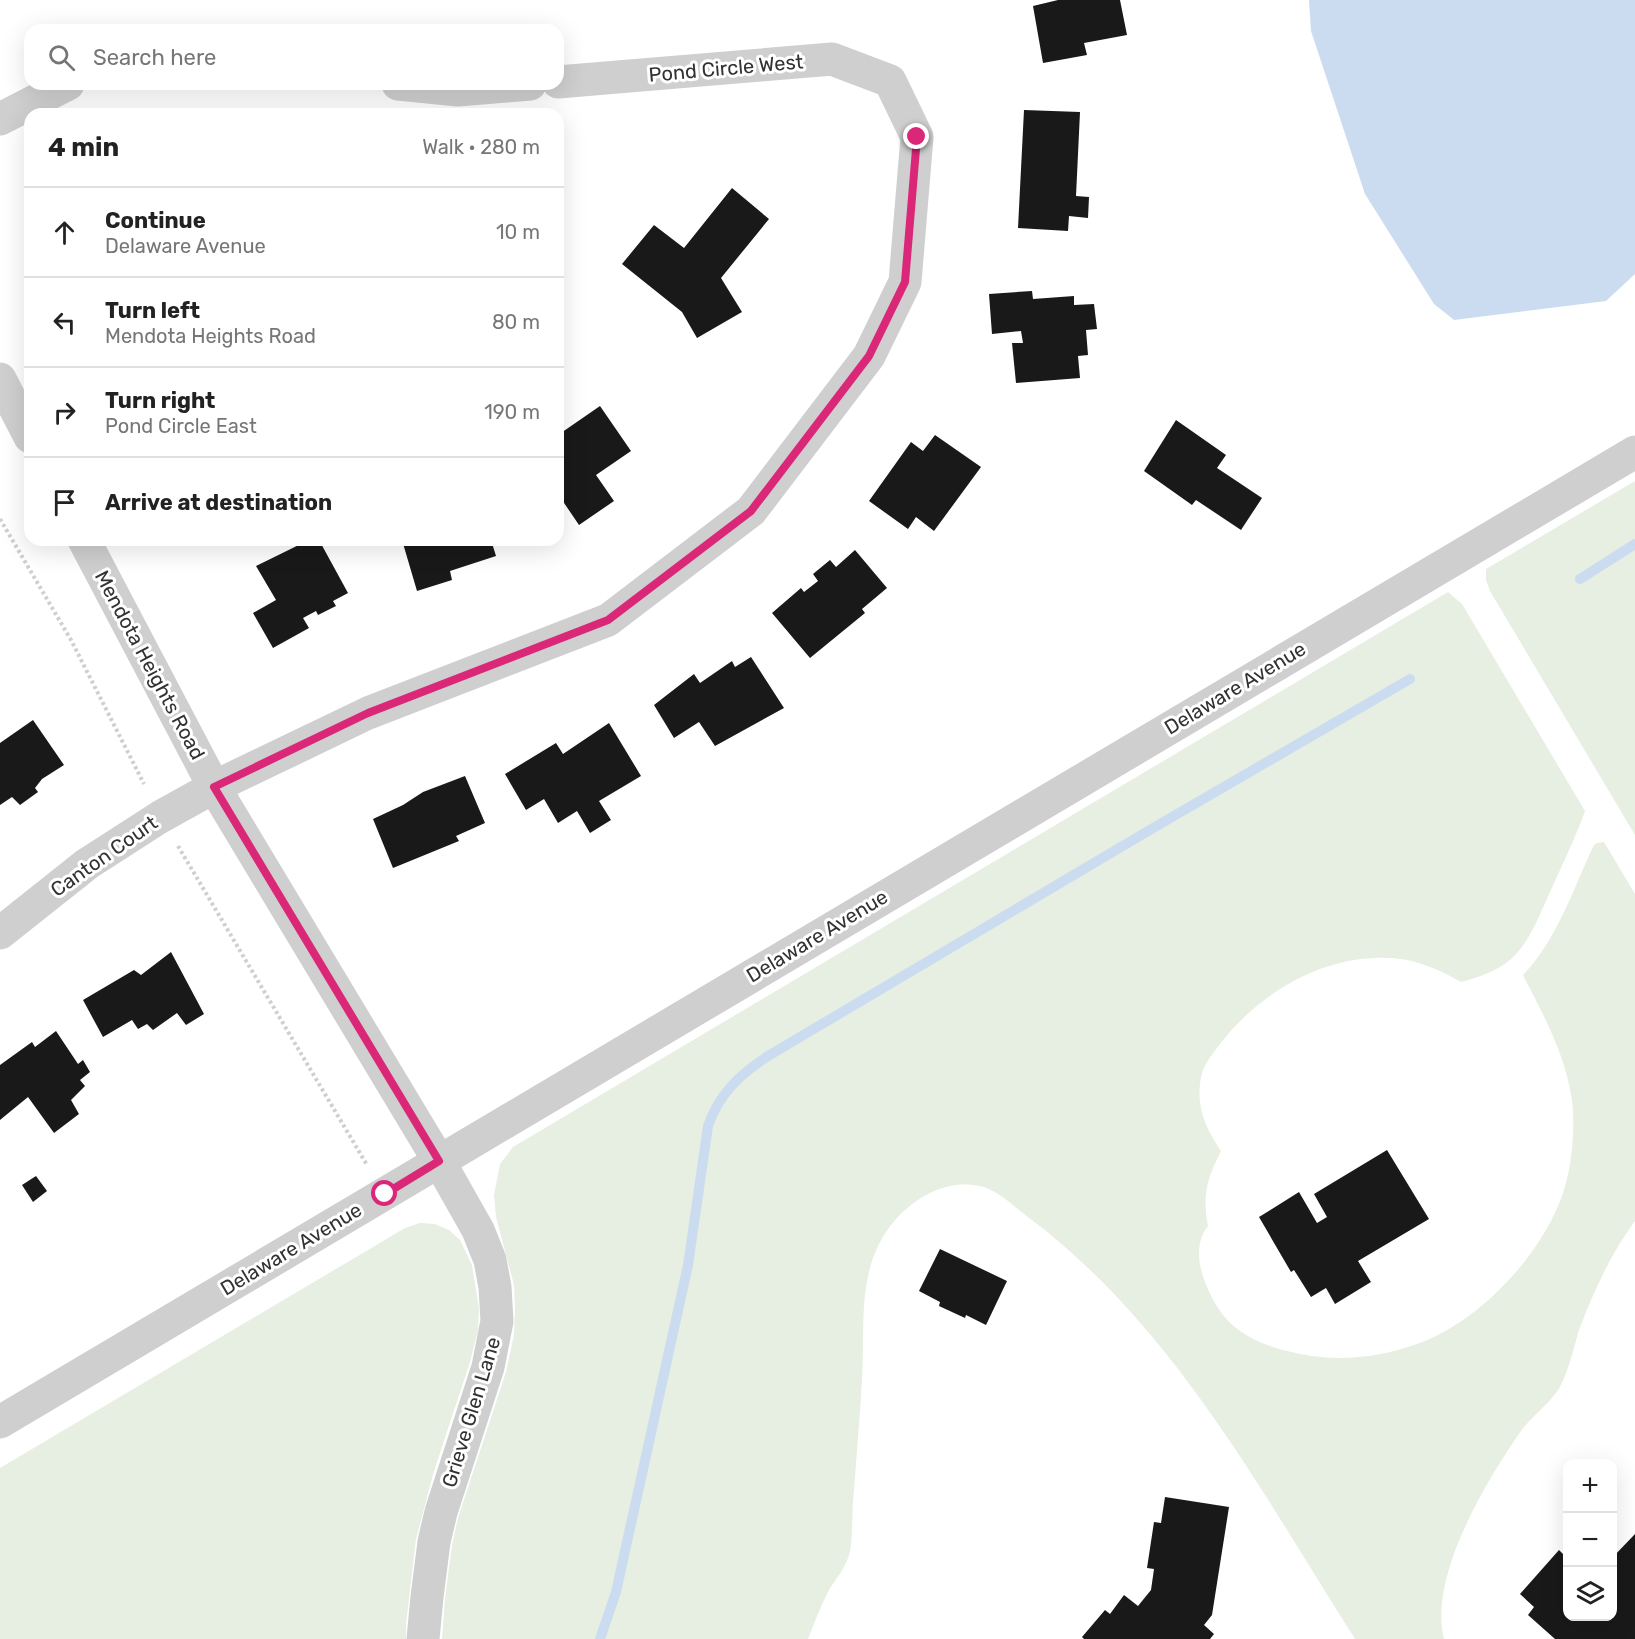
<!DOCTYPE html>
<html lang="en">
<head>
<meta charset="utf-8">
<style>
  body { margin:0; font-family:Rubik,sans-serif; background:#f6f6f6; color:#222 }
  .controls { position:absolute; right:18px; bottom:18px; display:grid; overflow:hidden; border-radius:12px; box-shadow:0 6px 24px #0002 }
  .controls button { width:54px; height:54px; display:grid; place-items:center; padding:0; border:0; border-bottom:2px solid #e0e0e0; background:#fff; color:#222; font:30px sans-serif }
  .stop { position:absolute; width:18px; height:18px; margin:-14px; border:4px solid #db2777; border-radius:50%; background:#fff }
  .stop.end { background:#db2777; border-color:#fff; box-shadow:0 2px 6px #0008 }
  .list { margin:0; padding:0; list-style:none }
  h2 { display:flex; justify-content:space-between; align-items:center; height:78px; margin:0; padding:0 24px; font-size:26px }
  h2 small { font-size:20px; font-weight:400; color:#767676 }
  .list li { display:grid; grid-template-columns:39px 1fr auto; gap:18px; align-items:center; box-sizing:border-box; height:90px; padding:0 24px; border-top:2px solid #e0e0e0 }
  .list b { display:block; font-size:22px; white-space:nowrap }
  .list p { margin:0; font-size:20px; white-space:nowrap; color:#767676 }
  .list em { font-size:20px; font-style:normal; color:#767676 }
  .icon { flex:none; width:33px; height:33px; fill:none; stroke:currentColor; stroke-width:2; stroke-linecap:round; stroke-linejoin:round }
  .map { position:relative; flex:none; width:1635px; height:1639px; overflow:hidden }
  .search { position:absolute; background:#fff; box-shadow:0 6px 24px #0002; left:24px; top:24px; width:540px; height:66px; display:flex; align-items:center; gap:15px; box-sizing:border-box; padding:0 21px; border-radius:18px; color:#767676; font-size:22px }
  .panel { position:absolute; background:#fff; box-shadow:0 6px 24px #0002; left:24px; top:108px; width:540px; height:438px; border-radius:18px }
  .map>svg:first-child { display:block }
  .green { fill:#e6efe1 }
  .water { fill:#ccdcf0 }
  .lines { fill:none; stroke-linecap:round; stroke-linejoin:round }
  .stream { stroke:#ccdcf0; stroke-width:10 }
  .building { fill:#191919 }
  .path { stroke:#cfcfcf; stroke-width:4; stroke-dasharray:3 3; stroke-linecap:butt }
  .minor { stroke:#cfcfcf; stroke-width:33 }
  .tertiary { stroke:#cfcfcf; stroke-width:33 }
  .route { stroke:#db2777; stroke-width:8 }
  .labels { text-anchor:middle; stroke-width:6; stroke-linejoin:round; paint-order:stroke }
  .street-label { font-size:20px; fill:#323232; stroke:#fff }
</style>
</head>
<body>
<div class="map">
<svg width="1635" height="1639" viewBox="0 0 1635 1639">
  <rect width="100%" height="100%" fill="#fff"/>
  <g class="green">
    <path d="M1635 481V835L1490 591 1486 580V569Z"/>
    <path d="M1448 592 1462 604 1585 811C1575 839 1562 865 1550 892 1541 912 1532 936 1517 953 1503 969 1481 977 1461 982 1433 966 1408 956 1375 958 1314 960 1256 997 1220 1044 1211 1056 1201 1067 1200 1084 1197 1110 1207 1130 1221 1151 1207 1179 1202 1195 1208 1226 1195 1242 1198 1264 1205 1282 1221 1324 1245 1340 1287 1351 1331 1363 1374 1359 1417 1344 1481 1322 1549 1248 1566 1183 1572 1160 1574 1134 1573 1110 1569 1061 1545 1018 1523 975 1557 940 1573 889 1594 845L1597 843 1604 842 1635 894V1221C1611 1253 1593 1293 1579 1330 1574 1347 1567 1377 1558 1390 1548 1405 1532 1416 1521 1431 1486 1481 1428 1577 1444 1639H1355C1261 1491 1174 1328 1032 1220 1016 1209 999 1190 980 1186 938 1177 897 1208 879 1244 858 1286 865 1333 862 1378 860 1419 856 1460 853 1502 852 1516 853 1546 848 1558 844 1570 834 1581 828 1592 820 1607 814 1624 808 1639H442L445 1598 452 1545 458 1518 506 1372 514 1335 515 1308 514 1285 496 1217 494 1195 500 1164 513 1147Z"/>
    <path d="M420 1223 435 1224 449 1230 460 1240 472 1265 479 1309 478 1330 470 1362 434 1471 416 1539 406 1624V1639H0V1468L405 1228Z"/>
  </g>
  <path class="water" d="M1309 0H1635V274L1606 301 1454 320 1434 304 1365 194 1311 31Z"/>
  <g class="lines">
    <g class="stream">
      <path d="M1580 579 1635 544"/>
      <path d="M600 1639 616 1592 688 1265 708 1126C719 1094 740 1074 768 1056L1148 831 1410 679"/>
    </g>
  </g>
  <g class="building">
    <path d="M1058 0H1120L1127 35 1084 43 1087 55 1043 63 1033 6Z"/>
    <path d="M1024 110 1080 112 1076 196 1089 197 1088 218 1069 216 1068 231 1018 228Z"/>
    <path d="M732 188 769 219 721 278 742 312 697 338 682 312 622 264 654 225 684 248Z"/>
    <path d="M1032 291 1033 299 1074 296V305L1094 304 1097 329 1086 330 1088 355 1078 356 1080 378 1016 383 1012 343H1023L1021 331 992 334 989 294Z"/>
    <path d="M600 406 631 451 596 475 614 501 579 525 558 494V441L560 440 558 435Z"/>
    <path d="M1176 420 1226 455 1217 468 1262 498 1241 530 1196 500 1192 505 1144 471Z"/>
    <path d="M935 435 981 467 934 531 916 517 908 529 869 501 911 442 923 451Z"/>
    <path d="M309 540H319L348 593 333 601 336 606 318 615 316 611 303 618 309 628 273 648 253 613 276 600 256 566Z"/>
    <path d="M402 540H491L496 556 450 571 452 580 417 591Z"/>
    <path d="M855 550 887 588 862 609 865 613 810 658 772 613 801 588 804 592 818 581 813 574 830 560 836 567Z"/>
    <path d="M751 657 784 708 715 746 699 722 674 738 654 705 694 674 700 683 732 661 735 667Z"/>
    <path d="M33 720 64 765 42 779 35 788 38 792 20 805 12 797 0 805V743Z"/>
    <path d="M609 723 641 776 599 801 611 820 590 833 577 811 558 823 544 799 526 810 505 774 556 743 563 754Z"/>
    <path d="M465 776 485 823 456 836 459 841 393 868 373 819 403 805 423 792Z"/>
    <path d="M171 952 204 1014 186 1025 177 1013 153 1030 147 1024 138 1029 132 1020 103 1037 83 1000 134 970 141 975Z"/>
    <path d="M56 1031 78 1064 83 1060 90 1072 80 1080 85 1086 71 1100 79 1114 54 1133 28 1097 0 1120V1065L32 1042 35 1047Z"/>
    <path d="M1387 1150 1429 1219 1358 1261 1371 1282 1335 1304 1326 1288 1311 1297 1294 1270 1291 1272 1259 1217 1299 1192 1317 1223 1327 1217 1314 1194Z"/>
    <path d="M36 1176 47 1191 33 1202 22 1185Z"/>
    <path d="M940 1249 1007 1281 986 1325 966 1315 965 1318 939 1306 940 1302 919 1291Z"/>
    <path d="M1165 1497 1229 1507 1212 1615 1204 1625 1214 1634 1210 1639H1084L1082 1637 1105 1610 1110 1614 1124 1595 1138 1606 1151 1590 1154 1569 1147 1568 1154 1522 1161 1523Z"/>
    <path d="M1635 1534V1639H1555L1528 1615 1534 1607 1520 1594 1559 1550 1568 1559V1616H1612V1558Z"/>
  </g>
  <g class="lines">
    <g class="path">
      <path d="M0 519 71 640 144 784"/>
      <path d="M178 846 367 1165"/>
    </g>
    <g class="minor">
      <path d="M398 84 458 90 530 84"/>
      <path d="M0 119 68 84"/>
      <path d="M0 933 87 864 160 817 214 787 368 713 608 620 751 511 869 356 905 282 917 137 890 81 832 59 558 82"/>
      <path d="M423 1639 427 1597 434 1542 441 1512 488 1367 497 1321 495 1287 490 1260 478 1230 439 1161"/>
    </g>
    <g class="tertiary">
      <path d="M0 379 30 437"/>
      <path d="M84 540 214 787 439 1161"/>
      <path d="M0 1422 1635 452"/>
    </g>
  </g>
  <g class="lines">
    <path class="route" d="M385 1194 439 1161 214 787 368 713 608 620 751 511 869 356 905 282 917 137"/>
  </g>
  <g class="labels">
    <g class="street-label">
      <text transform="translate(726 68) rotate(-5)" y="7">Pond Circle West</text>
      <text transform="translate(150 665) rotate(62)" y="7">Mendota Heights Road</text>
      <text transform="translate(1235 688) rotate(-31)" y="7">Delaware Avenue</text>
      <text transform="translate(104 856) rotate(-35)" y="7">Canton Court</text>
      <text transform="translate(817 936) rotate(-31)" y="7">Delaware Avenue</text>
      <text transform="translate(291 1249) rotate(-31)" y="7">Delaware Avenue</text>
      <text transform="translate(471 1412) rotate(-73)" y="7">Grieve Glen Lane</text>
    </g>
  </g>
</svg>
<div class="controls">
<button>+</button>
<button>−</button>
<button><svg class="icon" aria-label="layers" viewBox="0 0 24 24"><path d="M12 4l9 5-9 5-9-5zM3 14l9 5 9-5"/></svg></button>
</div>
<div class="stop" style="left:385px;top:1194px"></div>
<div class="stop end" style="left:917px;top:137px"></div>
<div class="search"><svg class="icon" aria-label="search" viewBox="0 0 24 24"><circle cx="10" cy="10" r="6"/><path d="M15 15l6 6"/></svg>Search here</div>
<section class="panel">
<h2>4 min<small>Walk · 280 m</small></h2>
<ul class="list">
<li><svg class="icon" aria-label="ahead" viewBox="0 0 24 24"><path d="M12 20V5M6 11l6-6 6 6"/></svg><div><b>Continue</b><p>Delaware Avenue</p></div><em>10 m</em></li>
<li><svg class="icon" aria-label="left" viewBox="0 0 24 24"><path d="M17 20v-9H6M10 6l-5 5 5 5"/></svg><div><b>Turn left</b><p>Mendota Heights Road</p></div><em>80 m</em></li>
<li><svg class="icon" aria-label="right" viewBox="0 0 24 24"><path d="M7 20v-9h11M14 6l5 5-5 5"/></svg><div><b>Turn right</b><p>Pond Circle East</p></div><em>190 m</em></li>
<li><svg class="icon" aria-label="arrive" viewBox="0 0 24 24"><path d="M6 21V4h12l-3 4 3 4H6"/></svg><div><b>Arrive at destination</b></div></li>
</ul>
</section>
</div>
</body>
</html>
